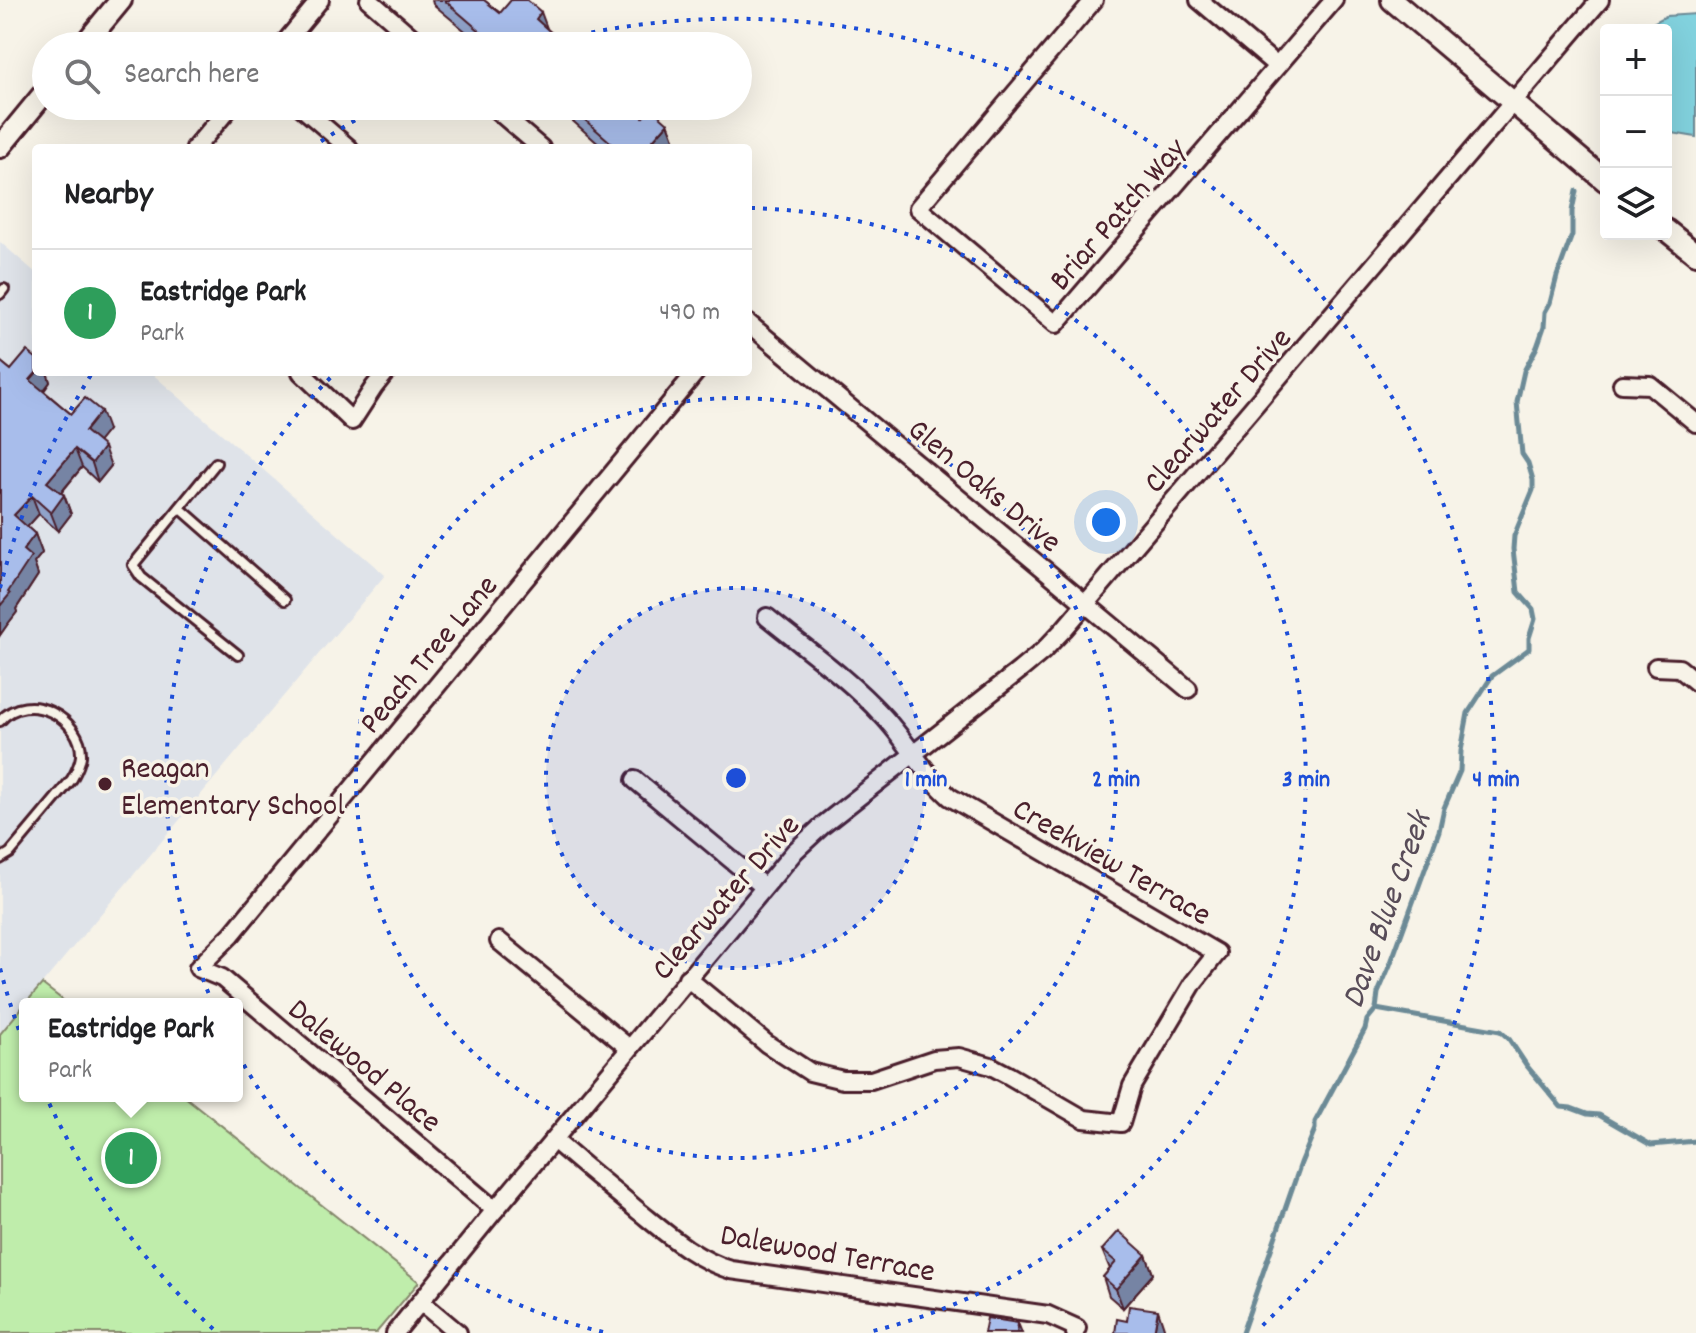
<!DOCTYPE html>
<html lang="en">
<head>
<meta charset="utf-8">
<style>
  body { margin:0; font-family:Dekko,sans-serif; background:#f2f2f2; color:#202124 }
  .controls { position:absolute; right:24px; top:24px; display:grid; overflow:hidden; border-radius:8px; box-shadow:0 8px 32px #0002 }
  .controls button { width:72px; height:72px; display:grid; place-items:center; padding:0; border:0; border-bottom:2px solid #e0e0e0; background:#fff; color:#202124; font:40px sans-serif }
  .you { position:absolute; left:1106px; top:522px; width:28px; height:28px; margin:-20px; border:6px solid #fff; border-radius:50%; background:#1a73e8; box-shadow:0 0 0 12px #1a73e833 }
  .badge { display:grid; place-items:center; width:52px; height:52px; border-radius:50%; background:#7c3aed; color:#fff; font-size:26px; font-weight:700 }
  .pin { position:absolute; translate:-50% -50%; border:4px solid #fff; box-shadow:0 2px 8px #0006 }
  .popup { position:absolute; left:19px; top:998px; width:224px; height:104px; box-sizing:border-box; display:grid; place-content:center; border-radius:8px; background:#fff; filter:drop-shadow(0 2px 6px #0005); font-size:26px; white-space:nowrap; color:#757577 }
  .popup b { font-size:30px; color:#202124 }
  .popup::after { content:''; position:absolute; left:50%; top:100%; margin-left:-16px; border:16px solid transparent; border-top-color:#fff }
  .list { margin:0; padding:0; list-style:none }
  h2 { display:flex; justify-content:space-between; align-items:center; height:104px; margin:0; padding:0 32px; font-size:34px }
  h2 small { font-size:26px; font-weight:400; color:#757577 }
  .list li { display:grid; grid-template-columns:52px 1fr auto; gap:24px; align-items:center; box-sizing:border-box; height:128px; padding:0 32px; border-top:2px solid #e0e0e0 }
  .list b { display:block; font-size:30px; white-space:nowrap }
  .list p { margin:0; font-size:26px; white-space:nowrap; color:#757577 }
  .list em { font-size:26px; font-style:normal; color:#757577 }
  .icon { flex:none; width:44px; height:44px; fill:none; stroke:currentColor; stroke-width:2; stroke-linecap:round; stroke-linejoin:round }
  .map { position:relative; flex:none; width:1696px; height:1333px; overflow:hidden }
  .search { position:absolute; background:#fff; box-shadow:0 8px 32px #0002; left:32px; top:32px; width:720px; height:88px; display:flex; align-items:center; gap:20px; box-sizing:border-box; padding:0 28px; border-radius:44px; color:#757577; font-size:30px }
  .panel { position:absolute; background:#fff; box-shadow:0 8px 32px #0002; left:32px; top:144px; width:720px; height:232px; border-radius:8px }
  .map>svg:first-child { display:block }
  .built { fill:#dfe3e9 }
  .green { fill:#bfedab; stroke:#84866b; stroke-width:2 }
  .water { fill:#82d2de; stroke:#6c8a96; stroke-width:2 }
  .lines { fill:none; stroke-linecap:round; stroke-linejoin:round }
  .stream { stroke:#6c8a96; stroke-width:5 }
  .service-casing { stroke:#4a1f2b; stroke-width:14 }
  .minor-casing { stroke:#4a1f2b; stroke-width:22 }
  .tertiary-casing { stroke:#4a1f2b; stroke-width:26 }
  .service { stroke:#f7f3e8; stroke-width:8 }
  .minor { stroke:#f7f3e8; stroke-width:16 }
  .tertiary { stroke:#f7f3e8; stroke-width:20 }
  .wall { fill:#90a3ca; stroke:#4a1f2b; stroke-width:2 }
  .shaded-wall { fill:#7684a4; stroke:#4a1f2b; stroke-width:2 }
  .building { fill:#a8bdeb; stroke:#4a1f2b; stroke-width:2 }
  .ring { fill:none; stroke:#1d4ed8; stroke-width:4; stroke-dasharray:4 8 }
  .poi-dot { fill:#4a1f2b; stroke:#f7f3e8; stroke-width:3 }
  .labels { text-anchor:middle; stroke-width:7; stroke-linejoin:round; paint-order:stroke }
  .street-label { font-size:32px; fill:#4a1f2b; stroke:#f7f3e8 }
  .poi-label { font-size:32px; fill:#4a1f2b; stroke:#f7f3e8; text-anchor:start }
  .water-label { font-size:34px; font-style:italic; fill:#584c58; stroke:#f7f3e8 }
  .centre { fill:#1d4ed8; stroke:#f7f3e8; stroke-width:4 }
  .ring-label { font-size:24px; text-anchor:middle; font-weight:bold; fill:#1d4ed8; stroke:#f7f3e8; stroke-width:7; stroke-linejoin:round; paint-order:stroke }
</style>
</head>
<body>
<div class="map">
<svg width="1696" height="1333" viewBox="0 0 1696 1333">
  <rect width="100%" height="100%" fill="#f7f3e8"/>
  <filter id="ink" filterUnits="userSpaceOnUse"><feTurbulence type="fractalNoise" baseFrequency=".0125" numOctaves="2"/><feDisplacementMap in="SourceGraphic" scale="16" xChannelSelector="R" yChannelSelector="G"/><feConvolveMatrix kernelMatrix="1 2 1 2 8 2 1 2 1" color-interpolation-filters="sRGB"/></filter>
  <g filter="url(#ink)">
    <path class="built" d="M0 242 36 273V372H150L385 575 0 1034Z"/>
    <g class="green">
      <path d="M42 984 68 1004H25Z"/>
      <path d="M25 1004V1096H184L419 1282 376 1333H0V1034Z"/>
    </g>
    <path class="water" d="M1696 14V137L1666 132V30H1640L1666 16Z"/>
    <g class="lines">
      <g class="stream">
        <path d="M1376 1009 1500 1031 1509 1039 1527 1066 1561 1107 1571 1108 1587 1114 1599 1115 1651 1145 1696 1141"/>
        <path d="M1242 1333 1301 1163 1315 1129V1122L1365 1029 1367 1020 1376 1009 1378 993 1390 965 1439 831 1444 808 1460 771 1461 751 1468 713 1492 676 1529 649V638L1535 619 1533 609 1518 592 1513 549 1514 536 1533 490V480L1528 463 1522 454 1517 402 1524 371 1537 347 1544 327 1545 312 1550 303 1557 276 1572 235V211L1576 191"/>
      </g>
      <g class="service-casing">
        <g id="service">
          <path d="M0 294 4 289"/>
          <path d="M216 463 133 565 141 577 238 655"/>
          <path d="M180 508 285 600"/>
          <path d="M0 721C28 688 83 719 81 756 80 764 76 772 72 779L10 853 0 859"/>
        </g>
      </g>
      <g class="minor-casing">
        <g id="minor">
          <path d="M369 0 422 46"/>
          <path d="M1094 0 918 208 1056 324 1334 0"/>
          <path d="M1199 0 1277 66"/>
          <path d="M282 46 320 0"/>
          <path d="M300 106 349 148"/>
          <path d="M492 106 541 148"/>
          <path d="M195 148 231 106"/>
          <path d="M748 323 1188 689"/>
          <path d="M301 372 352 421 374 387 386 372"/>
          <path d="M1622 384 1650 385 1696 423"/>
          <path d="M1656 667 1679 668 1696 682"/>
          <path d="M635 780 763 886"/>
          <path d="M499 941 629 1048"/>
          <path d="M687 978 767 1044 810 1072 843 1080H871L934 1059 959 1057 991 1066 1008 1075 1084 1119 1121 1123 1132 1086 1194 982 1217 953 950 797C923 773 907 741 882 715 848 678 806 649 767 617"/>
          <path d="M554 1140C581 1164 609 1186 636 1209 666 1233 694 1259 731 1270L1048 1315 1077 1328 1075 1333"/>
          <path d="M495 1210 222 978 198 968 232 934 696 372"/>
          <path d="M421 1302 458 1333"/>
          <path d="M395 1333 495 1210 795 851 823 825 1020 670 1043 651 1064 629 1600 0"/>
        </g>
      </g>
      <g class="tertiary-casing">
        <g id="tertiary">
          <path d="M1392 0 1606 181"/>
          <path d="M83 46 121 0"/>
          <path d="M0 147 46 91"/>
          <path d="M1666 230 1696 254"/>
        </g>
      </g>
      <use href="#service" class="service"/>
      <use href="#minor" class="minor"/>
      <use href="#tertiary" class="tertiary"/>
    </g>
    <g class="wall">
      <path d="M432 0H484L500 13 547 29 566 46H483L433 4Z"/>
      <path d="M556 106H630L643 117 668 123 675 141 669 148H603Z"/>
      <path d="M0 361 11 370 47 372 50 382 44 391 71 414 108 430 98 442 111 466 98 482 82 467 61 493 64 495 71 514 58 531 39 514 27 527 35 534 42 553 34 563 38 575 16 609 17 612 7 625 0 635Z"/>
      <path d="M1102 1250 1146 1255 1153 1274 1123 1308 1109 1296 1103 1277 1110 1269Z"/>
    </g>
    <g class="shaded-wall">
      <path d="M541 12 548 31 536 19Z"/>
      <path d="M501 36 505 46H496L495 44Z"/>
      <path d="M668 123 675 141 669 148H646Z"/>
      <path d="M37 372H47L50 382 37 399 30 380Z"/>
      <path d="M101 411 108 430 92 450 85 431Z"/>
      <path d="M104 447 111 466 98 482 92 463Z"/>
      <path d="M75 449 82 467 54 501 47 482Z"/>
      <path d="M64 495 71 514 58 531 51 513Z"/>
      <path d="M32 496 39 514 21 534 14 515Z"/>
      <path d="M35 534 42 553 34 563 38 575 16 609 17 612 7 625 0 635V606L8 592 23 550Z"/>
      <path d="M1146 1255 1153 1274 1123 1308 1116 1289Z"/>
      <path d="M1158 1310 1164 1328V1333H1154Z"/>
      <path d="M1018 1323 1022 1333H1017Z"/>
    </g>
    <g class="building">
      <path d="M444 0H484L500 13 511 0H527L541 12 536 19 566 46H512L501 36 495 44Z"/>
      <path d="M569 106H630L643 117 651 108 668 123 646 148H617Z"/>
      <path d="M27 351 36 358V372H37L30 380 71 414 85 398 101 411 85 431 104 447 92 463 75 449 47 482 64 495 51 513 32 496 14 515 35 534 23 550 31 557 8 592 10 594 0 606V361L11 370Z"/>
      <path d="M1119 1231 1146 1255 1116 1289 1103 1277 1116 1262 1102 1250Z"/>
      <path d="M1129 1306 1158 1310 1154 1333H1115L1117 1319 1127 1321Z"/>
      <path d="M987 1318 1018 1323 1017 1333H984Z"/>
    </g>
  </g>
  <circle cx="736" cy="778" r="190" fill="#1d4ed8" fill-opacity=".12"/>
  <g class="ring">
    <circle cx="736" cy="778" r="190"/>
    <circle cx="736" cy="778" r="380"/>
    <path d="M603 1332A570 570 0 0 1 333 375M751 208A570 570 0 0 1 869 1332"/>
    <path d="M213 1329A760 760 0 0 1 0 968M0 588A760 760 0 0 1 91 375M311 148A760 760 0 0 1 379 107M533 46A760 760 0 0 1 1259 1329"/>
  </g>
  <circle class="poi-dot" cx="105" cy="784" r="8"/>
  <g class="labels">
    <g class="street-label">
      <text transform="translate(1116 213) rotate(-49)" y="11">Briar Patch Way</text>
      <text transform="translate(1216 409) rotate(-49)" y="11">Clearwater Drive</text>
      <text transform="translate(986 484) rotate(40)" y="11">Glen Oaks Drive</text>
      <text transform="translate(427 653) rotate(-50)" y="11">Peach Tree Lane</text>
      <text transform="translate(1113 860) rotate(30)" y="11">Creekview Terrace</text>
      <text transform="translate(724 896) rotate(-49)" y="11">Clearwater Drive</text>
      <text transform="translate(366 1064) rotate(40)" y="11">Dalewood Place</text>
      <text transform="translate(828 1251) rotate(10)" y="11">Dalewood Terrace</text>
    </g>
    <g class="poi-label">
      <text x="121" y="777">Reagan<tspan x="121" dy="37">Elementary School</tspan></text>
    </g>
    <g class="water-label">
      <text transform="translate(1384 909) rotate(-70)" y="12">Dave Blue Creek</text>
    </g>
  </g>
  <circle cx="736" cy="778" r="12" class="centre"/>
  <g class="ring-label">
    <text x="926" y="786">1 min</text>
    <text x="1116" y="786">2 min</text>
    <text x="1306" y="786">3 min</text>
    <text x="1496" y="786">4 min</text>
  </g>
</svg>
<div class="controls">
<button>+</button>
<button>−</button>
<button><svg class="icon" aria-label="layers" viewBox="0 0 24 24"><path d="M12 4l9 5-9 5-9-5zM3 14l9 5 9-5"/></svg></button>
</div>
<div class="you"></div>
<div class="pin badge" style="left:131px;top:1158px;background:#2e9e5b">1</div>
<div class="popup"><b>Eastridge Park</b>Park</div>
<div class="search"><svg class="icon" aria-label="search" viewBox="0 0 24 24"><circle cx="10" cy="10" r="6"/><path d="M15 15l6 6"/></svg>Search here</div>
<section class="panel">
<h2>Nearby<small></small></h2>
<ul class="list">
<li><span class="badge" style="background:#2e9e5b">1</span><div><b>Eastridge Park</b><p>Park</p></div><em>490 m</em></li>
</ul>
</section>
</div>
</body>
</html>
